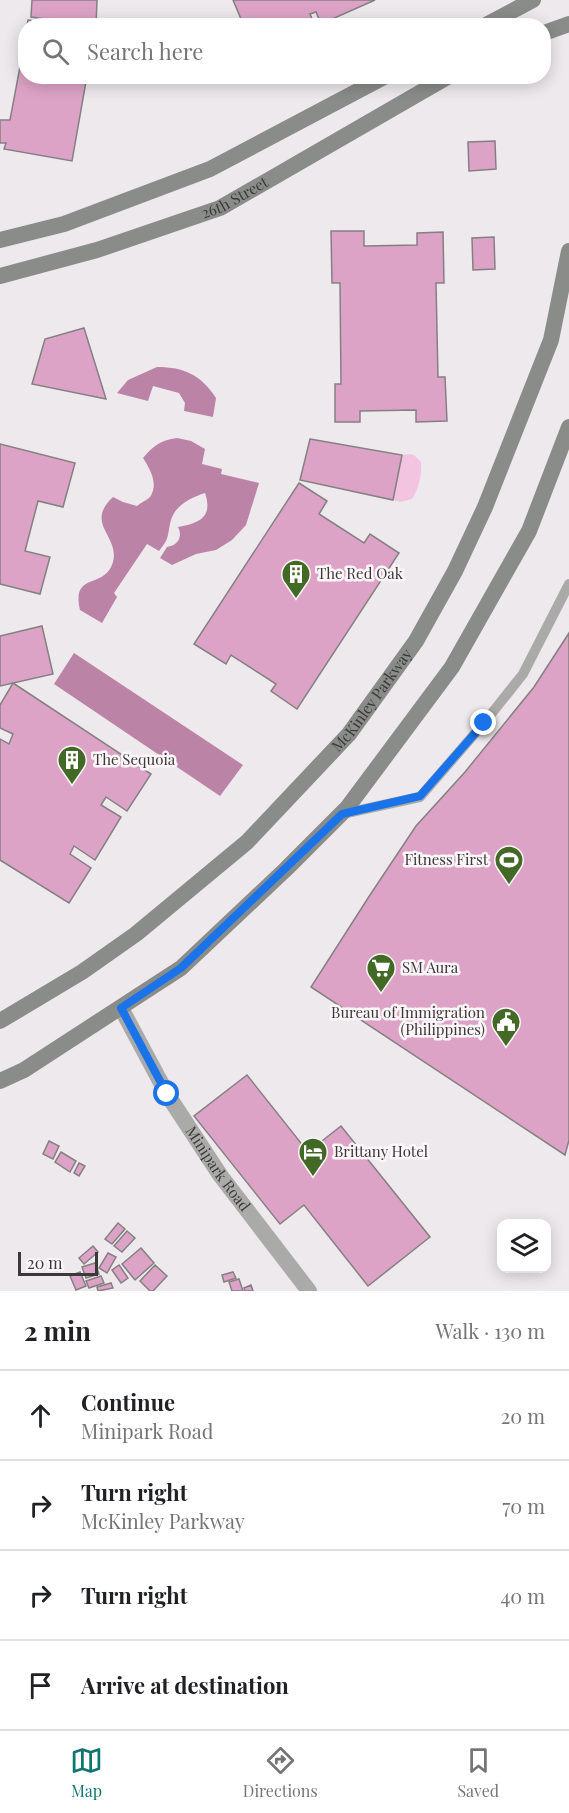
<!DOCTYPE html>
<html lang="en">
<head>
<meta charset="utf-8">
<style>
  body { margin:0; font-family:"Playfair Display",serif; background:#f2f2f2; color:#202124 }
  .controls { position:absolute; right:18px; bottom:18px; display:grid; overflow:hidden; border-radius:12px; box-shadow:0 3px 15px #0003 }
  .controls button { width:54px; height:54px; display:grid; place-items:center; padding:0; border:0; border-bottom:2px solid #e0e0e0; background:#fff; color:#202124; font:30px sans-serif }
  .scale { position:absolute; left:18px; bottom:15px; width:80px; box-sizing:border-box; padding-left:6px; border:3px solid #3a3839; border-top:0; font-size:16px; line-height:21px; white-space:nowrap; color:#3a3839; -webkit-text-stroke:4px #fcf6f9; paint-order:stroke }
  .stop { position:absolute; width:18px; height:18px; margin:-14px; border:4px solid #1a73e8; border-radius:50%; background:#fff }
  .stop.end { background:#1a73e8; border-color:#fff; box-shadow:0 2px 6px #0008 }
  .list { margin:0; padding:0; list-style:none }
  h2 { display:flex; justify-content:space-between; align-items:center; height:78px; margin:0; padding:0 24px; font-size:26px }
  h2 small { font-size:20px; font-weight:400; color:#757577 }
  .list li { display:grid; grid-template-columns:39px 1fr auto; gap:18px; align-items:center; box-sizing:border-box; height:90px; padding:0 24px; border-top:2px solid #e0e0e0 }
  .list b { display:block; font-size:22px; white-space:nowrap }
  .list p { margin:0; font-size:20px; white-space:nowrap; color:#757577 }
  .list em { font-size:20px; font-style:normal; color:#757577 }
  .icon { flex:none; width:33px; height:33px; fill:none; stroke:currentColor; stroke-width:2; stroke-linecap:round; stroke-linejoin:round }
  .map { position:relative; flex:none; width:569px; height:1291px; overflow:hidden }
  .search { position:absolute; background:#fff; box-shadow:0 3px 15px #0003; left:18px; right:18px; top:18px; height:66px; display:flex; align-items:center; gap:15px; box-sizing:border-box; padding:0 21px; border-radius:24px; color:#757577; font-size:22px }
  .sheet { height:438px; background:#fff }
  nav { display:flex; justify-content:space-around; align-items:center; box-sizing:border-box; height:84px; border-top:2px solid #e0e0e0; background:#fff; font-size:16px; color:#757577 }
  nav a { display:grid; justify-items:center; gap:3px }
  nav .on { color:#0f766e }
  .map>svg:first-child { display:block }
  .green { fill:#f3c4e0 }
  .water { fill:#bb83a5 }
  .building { fill:#dda3c6; stroke:#848082; stroke-width:1.5 }
  .lines { fill:none; stroke-linecap:round; stroke-linejoin:round }
  .service { stroke:#aaaba9; stroke-width:10 }
  .minor { stroke:#aaaba9; stroke-width:16 }
  .secondary { stroke:#8a8c89; stroke-width:16 }
  .route { stroke:#1a73e8; stroke-width:8 }
  .labels { text-anchor:middle; stroke-width:5; stroke-linejoin:round; paint-order:stroke }
  .street-label { font-size:15px; fill:#3a3839; stroke:#fcf6f9 }
  .poi-label { font-size:15px; fill:#3a3839; stroke:#fcf6f9; text-anchor:start }
</style>
</head>
<body>
<div class="map">
<svg width="569" height="1291" viewBox="0 0 569 1291">
  <rect width="100%" height="100%" fill="#eee9ec"/>
  <path class="green" d="M410 454 414 455 421 462C422 475 419 488 412 499L400 502 393 500 402 455Z"/>
  <g class="water">
    <path d="M157 367C184 367 201 375 216 398L213 417 184 411 185 403 179 393 153 386 148 401 117 393 128 380Z"/>
    <path d="M177 438 191 441 205 449 202 464 222 469 221 474 259 483 246 525 232 540 216 550 196 554 172 565 160 558 167 547C178 545 183 537 178 527 200 523 213 517 205 493 190 498 173 506 170 524 167 539 169 538 159 551L147 544 114 593 117 597 102 623 80 610C71 571 105 590 113 562 120 536 84 524 113 497L123 502 137 506C140 503 147 500 150 497 159 484 150 469 143 458 153 446 161 440 177 438Z"/>
    <path d="M74 653 243 765 220 796 54 684Z"/>
  </g>
  <g class="building">
    <path d="M32 0H97L96 26 80 24V26H27L28 20 44 22 47 19 31 17Z"/>
    <path d="M233 0H375L321 24 316 12 310 14 315 26H244Z"/>
    <path d="M26 35V76H87L72 161 4 149 6 143H0V120H10Z"/>
    <path d="M495 141 496 169 469 171 468 142Z"/>
    <path d="M331 231H364V246L417 245V233L443 232 444 283H436L438 377H445L447 421 416 422V410L360 411V422H335V384H341L340 283H332Z"/>
    <path d="M494 237 495 269 473 270 472 238Z"/>
    <path d="M84 328 106 399 32 384 45 339Z"/>
    <path d="M310 439 402 455 393 500 300 480Z"/>
    <path d="M0 444 75 463 63 507 38 501 25 551 50 557 40 594 0 584Z"/>
    <path d="M299 483 327 501 319 514 364 543 370 534 399 553 297 709 271 691 276 684 231 655 226 664 194 644Z"/>
    <path d="M42 626 53 674 0 686V636Z"/>
    <path d="M569 633V1140L565 1155 311 987 370 895 416 826 465 772 534 687Z"/>
    <path d="M13 683 151 774 127 811 106 797 101 805 121 817 95 860 74 846 70 854 91 868 69 903 0 860V739L9 744 13 734 0 728V705Z"/>
    <path d="M247 1075 308 1152 341 1126 430 1237 368 1286 304 1205 280 1224 194 1116Z"/>
    <path d="M49 1141 59 1146 53 1159 43 1154Z"/>
    <path d="M61 1152 76 1161 70 1172 55 1162Z"/>
    <path d="M79 1163 85 1166 79 1176 74 1173Z"/>
    <path d="M118 1223 125 1229 112 1244 105 1239Z"/>
    <path d="M127 1231 135 1238 122 1252 114 1246Z"/>
    <path d="M93 1246 98 1252 84 1264 79 1258Z"/>
    <path d="M141 1248 154 1263 135 1280 122 1264Z"/>
    <path d="M108 1253 116 1257 107 1273 99 1268Z"/>
    <path d="M95 1263 99 1274 86 1278 82 1267Z"/>
    <path d="M119 1265 128 1278 121 1283 112 1270Z"/>
    <path d="M155 1265 167 1276 153 1291H150L140 1281Z"/>
    <path d="M80 1272 86 1286 76 1290 70 1276Z"/>
    <path d="M233 1272 236 1278 224 1282 222 1275Z"/>
    <path d="M101 1276 104 1283 89 1288 86 1281Z"/>
    <path d="M239 1279 243 1291H232L229 1282Z"/>
    <path d="M111 1283 113 1288 98 1291 97 1287Z"/>
    <path d="M251 1285 253 1291H245L244 1288Z"/>
  </g>
  <g class="lines">
    <path class="service" d="M342 814 420 797 484 723 523 674 569 584"/>
    <path class="minor" id="s1" d="M121 1008 167 1094 220 1175 309 1291"/>
    <g class="secondary">
      <path d="M484 26 533 0"/>
      <path d="M544 33 569 24"/>
      <path d="M0 240 64 224 210 169 386 76"/>
      <path id="s2" d="M0 276 97 250 220 208 449 76"/>
      <path id="s3" d="M0 1021 82 972 136 934 247 842 349 734 416 641 455 571 485 507 551 340 569 251"/>
      <path d="M0 1081 24 1070 181 968 286 869 347 808 452 667 529 531 569 427"/>
    </g>
  </g>
  <g class="lines">
    <path class="route" d="M167 1094 121 1008 181 968 342 814 420 796 484 723"/>
  </g>
  <defs>
    <g id="building-pin" transform="scale(1.5)"><path d="M0 17L-7.5 6A9.5 9.5 0 1 1 7.5 6Z" fill="#426a26" stroke="#fcf6f9"/><path d="M-4-6H4V6H1V3H-1V6H-4ZM-2.5-4.3h1.7v1.8h-1.7ZM.8-4.3h1.7v1.8H.8ZM-2.5-1h1.7V.8h-1.7ZM.8-1h1.7V.8H.8Z" fill="#fff"/></g>
    <g id="stadium-pin" transform="scale(1.5)"><path d="M0 17L-7.5 6A9.5 9.5 0 1 1 7.5 6Z" fill="#426a26" stroke="#fcf6f9"/><path d="M0-5a6.5 5 0 1 0 0 10a6.5 5 0 1 0 0-10ZM-3.5-1.8h7v3.6h-7Z" fill="#fff"/></g>
    <g id="supermarket-pin" transform="scale(1.5)"><path d="M0 17L-7.5 6A9.5 9.5 0 1 1 7.5 6Z" fill="#426a26" stroke="#fcf6f9"/><path d="M-6-5.5h2.5l.6 2H6L4.5 2H-2.5L-4.4-4H-6ZM-1.5 3.2a1.3 1.3 0 1 0 .1 0ZM3 3.2a1.3 1.3 0 1 0 .1 0Z" fill="#fff"/></g>
    <g id="civic-pin" transform="scale(1.5)"><path d="M0 17L-7.5 6A9.5 9.5 0 1 1 7.5 6Z" fill="#426a26" stroke="#fcf6f9"/><path d="M-.6-6.5H3V-4.5H.6V-3L4-1V1h2V6H-6V1h2V-1L-.6-3ZM-1.2 2.5V6h2.4V2.5Z" fill="#fff"/></g>
    <g id="hotel-pin" transform="scale(1.5)"><path d="M0 17L-7.5 6A9.5 9.5 0 1 1 7.5 6Z" fill="#426a26" stroke="#fcf6f9"/><path d="M-6-4.5h1.5V1H6V5H4.5V3h-9V5H-6ZM-4 0a1.8 1.8 0 1 1 3.6 0ZM.5 0V-2.5h3Q6-2.5 6 0Z" fill="#fff"/></g>
  </defs>
  <g fill-rule="evenodd">
    <use href="#building-pin" x="296" y="574"/>
    <use href="#building-pin" x="72" y="760"/>
    <use href="#stadium-pin" x="509" y="860"/>
    <use href="#supermarket-pin" x="381" y="968"/>
    <use href="#civic-pin" x="506" y="1022"/>
    <use href="#hotel-pin" x="313" y="1152"/>
  </g>
  <g class="labels">
    <g class="street-label">
      <text dy="5" stroke="none"><textPath href="#s2" startOffset="248">26th Street</textPath></text>
      <text dy="5" stroke="none"><textPath href="#s3" startOffset="495">McKinley Parkway</textPath></text>
      <text dy="5" stroke="none"><textPath href="#s1" startOffset="188">Minipark Road</textPath></text>
    </g>
    <g class="poi-label">
      <text x="317" y="579">The Red Oak</text>
      <text x="93" y="765">The Sequoia</text>
      <text x="488" y="865" text-anchor="end">Fitness First</text>
      <text x="402" y="973">SM Aura</text>
      <text x="485" y="1018" text-anchor="end">Bureau of Immigration<tspan x="485" dy="17">(Philippines)</tspan></text>
      <text x="334" y="1157">Brittany Hotel</text>
    </g>
  </g>
</svg>
<div class="controls">
<button><svg class="icon" aria-label="layers" viewBox="0 0 24 24"><path d="M12 4l9 5-9 5-9-5zM3 14l9 5 9-5"/></svg></button>
</div>
<div class="scale">20 m</div>
<div class="stop" style="left:167px;top:1094px"></div>
<div class="stop end" style="left:484px;top:723px"></div>
<div class="search"><svg class="icon" aria-label="search" viewBox="0 0 24 24"><circle cx="10" cy="10" r="6"/><path d="M15 15l6 6"/></svg>Search here</div>
</div>
<section class="sheet">
<h2>2 min<small>Walk · 130 m</small></h2>
<ul class="list">
<li><svg class="icon" aria-label="ahead" viewBox="0 0 24 24"><path d="M12 20V5M6 11l6-6 6 6"/></svg><div><b>Continue</b><p>Minipark Road</p></div><em>20 m</em></li>
<li><svg class="icon" aria-label="right" viewBox="0 0 24 24"><path d="M7 20v-9h11M14 6l5 5-5 5"/></svg><div><b>Turn right</b><p>McKinley Parkway</p></div><em>70 m</em></li>
<li><svg class="icon" aria-label="right" viewBox="0 0 24 24"><path d="M7 20v-9h11M14 6l5 5-5 5"/></svg><div><b>Turn right</b></div><em>40 m</em></li>
<li><svg class="icon" aria-label="arrive" viewBox="0 0 24 24"><path d="M6 21V4h12l-3 4 3 4H6"/></svg><div><b>Arrive at destination</b></div></li>
</ul>
</section>
<nav>
<a class="on"><svg class="icon" aria-label="map" viewBox="0 0 24 24"><path d="M3 6l6-2 6 2 6-2v14l-6 2-6-2-6 2zM9 4v14M15 6v14"/></svg>Map</a>
<a><svg class="icon" aria-label="directions" viewBox="0 0 24 24"><path d="M12 3l9 9-9 9-9-9zM9 14v-3h6M13 9l2 2-2 2"/></svg>Directions</a>
<a><svg class="icon" aria-label="saved" viewBox="0 0 24 24"><path d="M7 4h10v16l-5-4-5 4z"/></svg>Saved</a>
</nav>
</body>
</html>
